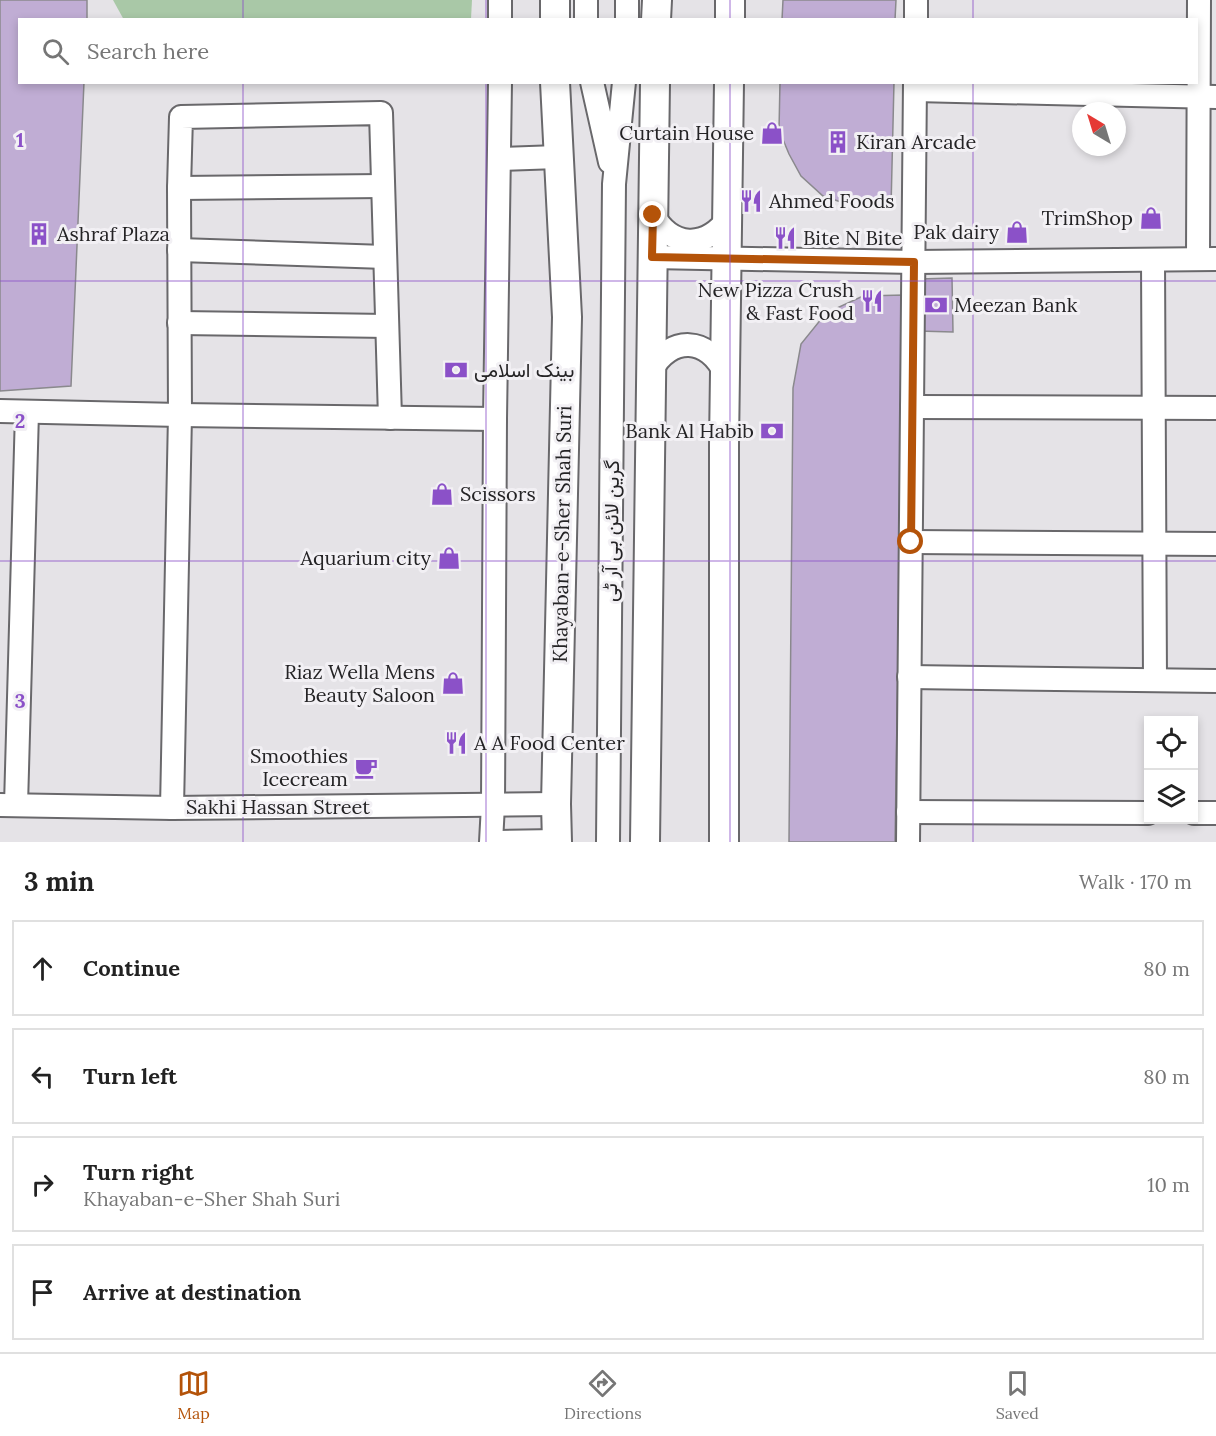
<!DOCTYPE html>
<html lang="en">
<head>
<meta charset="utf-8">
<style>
  body { margin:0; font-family:Lora,Vazirmatn,serif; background:#f2f2f2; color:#222 }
  .controls { position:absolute; right:18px; bottom:18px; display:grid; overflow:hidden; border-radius:0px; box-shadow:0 3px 9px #0003 }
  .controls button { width:54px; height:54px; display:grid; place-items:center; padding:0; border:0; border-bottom:2px solid #e0e0e0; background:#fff; color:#222; font:30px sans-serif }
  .compass { position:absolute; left:1072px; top:102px; width:54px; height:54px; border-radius:50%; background:#fff; box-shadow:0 3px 9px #0003; rotate:322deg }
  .stop { position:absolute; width:18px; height:18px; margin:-14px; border:4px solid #b45309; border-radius:50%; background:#fff }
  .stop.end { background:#b45309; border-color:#fff; box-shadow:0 2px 6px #0008 }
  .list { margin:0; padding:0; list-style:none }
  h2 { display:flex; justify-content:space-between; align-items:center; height:78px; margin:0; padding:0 24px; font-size:26px }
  h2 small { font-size:20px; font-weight:400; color:#767676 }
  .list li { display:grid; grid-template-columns:39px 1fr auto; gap:18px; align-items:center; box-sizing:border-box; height:96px; margin:0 12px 12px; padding:0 12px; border:2px solid #e0e0e0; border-radius:0px }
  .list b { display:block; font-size:22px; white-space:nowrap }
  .list p { margin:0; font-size:20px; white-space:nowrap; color:#767676 }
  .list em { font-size:20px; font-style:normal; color:#767676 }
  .icon { flex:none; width:33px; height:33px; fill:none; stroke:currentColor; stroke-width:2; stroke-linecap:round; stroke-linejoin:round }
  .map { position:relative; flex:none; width:1216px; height:842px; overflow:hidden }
  .search { position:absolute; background:#fff; box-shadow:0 3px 9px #0003; left:18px; right:18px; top:18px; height:66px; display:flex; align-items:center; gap:15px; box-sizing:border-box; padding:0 21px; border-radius:0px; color:#767676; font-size:22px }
  .sheet { height:510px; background:#fff }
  nav { display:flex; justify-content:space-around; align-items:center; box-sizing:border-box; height:84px; border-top:2px solid #e0e0e0; background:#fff; font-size:16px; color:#767676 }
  nav a { display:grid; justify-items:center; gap:3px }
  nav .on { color:#b45309 }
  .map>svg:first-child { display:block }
  .green { fill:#a9c8a7 }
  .building { fill:#c0add4; stroke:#8a898d; stroke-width:1.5 }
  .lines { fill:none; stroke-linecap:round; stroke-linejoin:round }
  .minor-casing { stroke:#69686b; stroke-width:26 }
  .major-casing { stroke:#69686b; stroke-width:32 }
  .minor { stroke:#fff; stroke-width:22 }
  .major { stroke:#fff; stroke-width:28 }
  .route { stroke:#b45309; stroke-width:8 }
  .grid { fill:none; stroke:#8b51c8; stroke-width:1.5; stroke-opacity:0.55 }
  .labels { text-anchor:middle; stroke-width:6; stroke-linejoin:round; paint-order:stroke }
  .poi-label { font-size:20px; fill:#242325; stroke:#f2f0f4; text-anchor:end }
  .street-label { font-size:20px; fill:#242325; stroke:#f2f0f4 }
  .grid-label { font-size:20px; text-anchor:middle; font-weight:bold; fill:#8b51c8; stroke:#f2f0f4; stroke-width:6; stroke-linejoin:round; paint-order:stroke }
</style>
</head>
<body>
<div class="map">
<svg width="1216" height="842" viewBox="0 0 1216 842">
  <rect width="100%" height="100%" fill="#e5e3e7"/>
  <path class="green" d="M113 0H472L471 19 124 20Z"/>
  <g class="building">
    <path d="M0 0H87V20H20V82H84L71 386 0 391Z"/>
    <path d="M783 0H896L895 20H782Z"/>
    <path d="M780 82H894L891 208 850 205 823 196 801 176 789 154 779 130Z"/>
    <path d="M952 278 953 332 918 331 920 279Z"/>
    <path d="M904 295 895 842H789L793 388 801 344 826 313 863 296Z"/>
  </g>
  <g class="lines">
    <g class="minor-casing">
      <g id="minor">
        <path d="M500 0V20"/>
        <path d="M586 20V0"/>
        <path d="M627 20V0"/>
        <path d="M916 20V0"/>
        <path d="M592 82 610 162"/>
        <path d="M915 90 1216 97"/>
        <path d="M499 159 558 157"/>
        <path d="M179 188 383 186"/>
        <path d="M653 215C672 248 705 249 728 219"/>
        <path d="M179 250 385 257"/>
        <path d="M652 257 914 262 1216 259"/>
        <path d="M1198 259 1199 0"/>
        <path d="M1153 260 1155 680"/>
        <path d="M179 323 387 326"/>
        <path d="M651 371C670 335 709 337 725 374"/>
        <path d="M912 407 1216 408"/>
        <path d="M0 411 180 415 495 419"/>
        <path d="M911 542 1216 544"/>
        <path d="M909 677 1216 681"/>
        <path d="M0 805 172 808 556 804"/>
        <path d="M16 805 27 412"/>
        <path d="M172 808 180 415 179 188 181 117 381 113 390 418"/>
        <path d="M908 812 1148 813"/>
        <path d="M1194 813H1216"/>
        <path d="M491 842 493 805 495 419 500 82"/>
        <path d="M499 842 557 841"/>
        <path d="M608 842 614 184 624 82"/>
        <path d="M908 842 915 82"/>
      </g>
    </g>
    <g class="major-casing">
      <g id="major">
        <path d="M555 20V0"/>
        <path d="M656 20 657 0"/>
        <path d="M730 20V0"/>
        <path d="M555 82 567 317 556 804 557 842"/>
        <path d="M645 842 655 82"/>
        <path d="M724 842V445L729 82"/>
      </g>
    </g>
    <use href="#minor" class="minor"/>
    <use href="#major" class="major"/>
  </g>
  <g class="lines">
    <path class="route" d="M653 215 652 257 914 262 911 542"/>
  </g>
  <path class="grid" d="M243 0V20M486 0V20M730 0V20M973 0V20M243 82V842M486 82V842M730 82V842M973 82V842M0 281H1216M0 561H1216"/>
  <defs>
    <g id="shop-bare" transform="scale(1.8)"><path d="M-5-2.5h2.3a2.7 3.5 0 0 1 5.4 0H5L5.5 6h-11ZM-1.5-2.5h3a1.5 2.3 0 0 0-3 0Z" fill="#8b51c8" stroke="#f2f0f4" stroke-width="2.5" paint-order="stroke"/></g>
    <g id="building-bare" transform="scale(1.8)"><path d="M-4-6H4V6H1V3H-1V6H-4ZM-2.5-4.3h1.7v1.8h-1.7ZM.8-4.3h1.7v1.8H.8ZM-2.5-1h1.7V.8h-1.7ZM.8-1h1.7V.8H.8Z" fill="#8b51c8" stroke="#f2f0f4" stroke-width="2.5" paint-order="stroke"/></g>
    <g id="restaurant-bare" transform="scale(1.8)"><path d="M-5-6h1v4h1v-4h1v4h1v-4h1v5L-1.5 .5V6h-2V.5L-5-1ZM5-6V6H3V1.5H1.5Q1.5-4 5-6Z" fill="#8b51c8" stroke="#f2f0f4" stroke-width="2.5" paint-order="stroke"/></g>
    <g id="bank-bare" transform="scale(1.8)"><path d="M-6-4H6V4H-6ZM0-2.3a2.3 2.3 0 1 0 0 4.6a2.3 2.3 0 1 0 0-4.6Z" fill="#8b51c8" stroke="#f2f0f4" stroke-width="2.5" paint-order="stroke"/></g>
    <g id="cafe-bare" transform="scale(1.8)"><path d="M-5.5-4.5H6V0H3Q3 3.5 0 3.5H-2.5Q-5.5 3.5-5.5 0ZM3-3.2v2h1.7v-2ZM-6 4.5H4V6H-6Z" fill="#8b51c8" stroke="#f2f0f4" stroke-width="2.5" paint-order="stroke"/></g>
  </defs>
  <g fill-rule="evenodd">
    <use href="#shop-bare" x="772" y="133"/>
    <use href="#building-bare" x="838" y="142"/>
    <use href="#restaurant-bare" x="751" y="201"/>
    <use href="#shop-bare" x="1151" y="218"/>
    <use href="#shop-bare" x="1017" y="232"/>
    <use href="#building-bare" x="39" y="234"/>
    <use href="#restaurant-bare" x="785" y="238"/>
    <use href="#restaurant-bare" x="872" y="301"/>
    <use href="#bank-bare" x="936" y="305"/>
    <use href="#bank-bare" x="456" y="370"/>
    <use href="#bank-bare" x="772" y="431"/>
    <use href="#shop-bare" x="442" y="494"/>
    <use href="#shop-bare" x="449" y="558"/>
    <use href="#shop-bare" x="453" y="683"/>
    <use href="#restaurant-bare" x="456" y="743"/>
    <use href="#cafe-bare" x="366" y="768"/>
  </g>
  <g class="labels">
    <g class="poi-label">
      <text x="754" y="140">Curtain House</text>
      <text x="856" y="149" text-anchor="start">Kiran Arcade</text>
      <text x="769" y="208" text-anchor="start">Ahmed Foods</text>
      <text x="1133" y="225">TrimShop</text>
      <text x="999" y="239">Pak dairy</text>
      <text x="57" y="241" text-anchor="start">Ashraf Plaza</text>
      <text x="803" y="245" text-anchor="start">Bite N Bite</text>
      <text x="854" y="297">New Pizza Crush<tspan x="854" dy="23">&amp; Fast Food</tspan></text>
      <text x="954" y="312" text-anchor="start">Meezan Bank</text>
      <text x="474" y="377" text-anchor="start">بینک اسلامی</text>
      <text x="754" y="438">Bank Al Habib</text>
      <text x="460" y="501" text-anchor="start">Scissors</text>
      <text x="431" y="565">Aquarium city</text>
      <text x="435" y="679">Riaz Wella Mens<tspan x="435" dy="23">Beauty Saloon</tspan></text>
      <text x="474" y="750" text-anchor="start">A A Food Center</text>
      <text x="348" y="763">Smoothies<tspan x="348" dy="23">Icecream</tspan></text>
    </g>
    <g class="street-label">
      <text transform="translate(611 531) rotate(-89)" y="7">گرین لائن بی آر ٹی</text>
      <text transform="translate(562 534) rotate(-89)" y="7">Khayaban-e-Sher Shah Suri</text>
      <text x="278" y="814">Sakhi Hassan Street</text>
    </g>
  </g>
  <g class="grid-label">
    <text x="20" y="147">1</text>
    <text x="20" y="428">2</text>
    <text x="20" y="708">3</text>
  </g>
</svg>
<div class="controls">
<button><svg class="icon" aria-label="locate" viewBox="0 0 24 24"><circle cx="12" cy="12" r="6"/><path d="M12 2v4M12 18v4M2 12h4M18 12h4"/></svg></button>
<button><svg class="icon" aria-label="layers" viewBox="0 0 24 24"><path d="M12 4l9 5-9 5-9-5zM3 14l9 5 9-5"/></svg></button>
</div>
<svg class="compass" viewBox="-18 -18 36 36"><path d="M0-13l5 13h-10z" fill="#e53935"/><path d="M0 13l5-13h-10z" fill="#767676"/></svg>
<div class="stop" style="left:911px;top:542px"></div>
<div class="stop end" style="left:653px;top:215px"></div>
<div class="search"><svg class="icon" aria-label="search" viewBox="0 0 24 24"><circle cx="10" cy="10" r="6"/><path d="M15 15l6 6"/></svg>Search here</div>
</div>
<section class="sheet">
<h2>3 min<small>Walk · 170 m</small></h2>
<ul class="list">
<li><svg class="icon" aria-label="ahead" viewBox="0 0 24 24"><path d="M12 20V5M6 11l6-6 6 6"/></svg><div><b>Continue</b></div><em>80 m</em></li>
<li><svg class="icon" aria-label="left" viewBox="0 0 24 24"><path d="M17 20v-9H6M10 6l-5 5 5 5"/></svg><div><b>Turn left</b></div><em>80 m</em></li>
<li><svg class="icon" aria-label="right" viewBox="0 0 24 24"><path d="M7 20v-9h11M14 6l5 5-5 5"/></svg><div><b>Turn right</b><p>Khayaban-e-Sher Shah Suri</p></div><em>10 m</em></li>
<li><svg class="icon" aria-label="arrive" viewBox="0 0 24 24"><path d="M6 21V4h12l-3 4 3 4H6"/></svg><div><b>Arrive at destination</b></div></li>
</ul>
</section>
<nav>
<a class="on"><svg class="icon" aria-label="map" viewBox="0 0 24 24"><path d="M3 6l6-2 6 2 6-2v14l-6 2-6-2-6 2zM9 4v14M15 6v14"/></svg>Map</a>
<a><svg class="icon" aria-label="directions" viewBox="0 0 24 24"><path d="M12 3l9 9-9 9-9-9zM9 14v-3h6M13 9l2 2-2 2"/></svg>Directions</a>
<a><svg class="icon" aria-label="saved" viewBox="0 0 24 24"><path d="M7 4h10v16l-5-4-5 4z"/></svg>Saved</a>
</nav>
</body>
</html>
